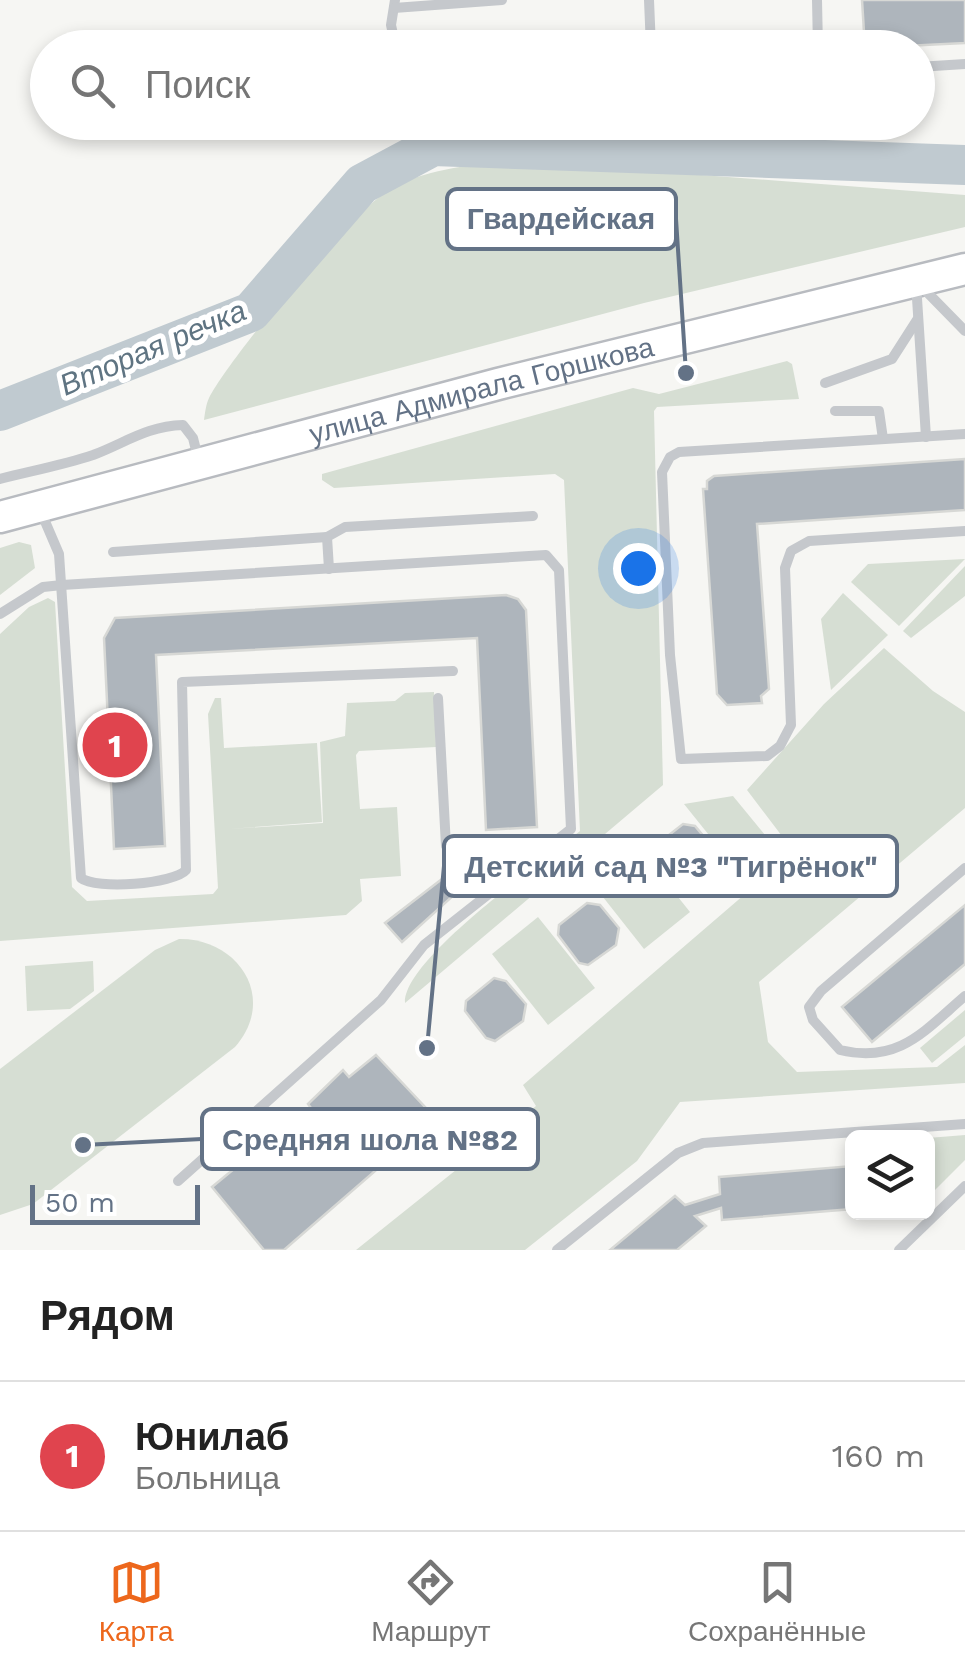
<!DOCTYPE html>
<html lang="ru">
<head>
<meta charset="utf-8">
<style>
  body { margin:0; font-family:"Work Sans",sans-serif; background:#f6f6f6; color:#222 }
  .controls { position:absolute; right:30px; bottom:30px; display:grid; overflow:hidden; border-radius:15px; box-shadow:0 5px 15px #0003 }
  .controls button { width:90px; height:90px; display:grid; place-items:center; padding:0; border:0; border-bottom:2px solid #e0e0e0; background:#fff; color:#222; font:50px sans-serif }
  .scale { position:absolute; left:30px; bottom:25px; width:170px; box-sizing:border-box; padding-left:10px; border:5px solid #637286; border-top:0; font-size:28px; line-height:35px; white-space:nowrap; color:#637286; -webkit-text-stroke:8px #fff; paint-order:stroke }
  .you { position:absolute; left:638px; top:568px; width:35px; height:35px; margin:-25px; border:8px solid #fff; border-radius:50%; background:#1a73e8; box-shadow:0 0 0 15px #1a73e833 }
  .badge { display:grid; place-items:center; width:65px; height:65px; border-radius:50%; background:#ed671c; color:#fff; font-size:32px; font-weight:700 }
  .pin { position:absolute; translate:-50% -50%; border:5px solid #fff; box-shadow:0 2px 10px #0006 }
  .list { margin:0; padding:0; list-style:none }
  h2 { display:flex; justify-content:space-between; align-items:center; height:130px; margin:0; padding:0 40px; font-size:42px }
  h2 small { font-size:32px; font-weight:400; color:#767676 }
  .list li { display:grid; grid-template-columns:65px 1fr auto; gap:30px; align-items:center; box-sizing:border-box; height:150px; padding:0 40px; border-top:2px solid #e0e0e0 }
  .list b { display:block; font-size:38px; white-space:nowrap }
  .list p { margin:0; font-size:32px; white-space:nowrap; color:#767676 }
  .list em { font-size:32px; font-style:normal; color:#767676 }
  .icon { flex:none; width:55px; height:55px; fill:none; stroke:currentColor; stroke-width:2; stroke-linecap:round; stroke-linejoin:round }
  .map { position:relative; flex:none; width:965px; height:1250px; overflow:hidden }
  .search { position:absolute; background:#fff; box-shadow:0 5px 15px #0003; left:30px; right:30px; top:30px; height:110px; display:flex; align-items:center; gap:25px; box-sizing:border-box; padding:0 35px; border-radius:55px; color:#767676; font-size:38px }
  .sheet { height:280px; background:#fff }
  nav { display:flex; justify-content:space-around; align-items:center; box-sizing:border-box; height:140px; border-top:2px solid #e0e0e0; background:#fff; font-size:28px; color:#767676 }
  nav a { display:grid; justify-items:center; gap:5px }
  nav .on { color:#ed671c }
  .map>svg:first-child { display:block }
  .green { fill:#d6ded3 }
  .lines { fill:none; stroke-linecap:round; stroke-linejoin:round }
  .river { stroke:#c0cad0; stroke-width:40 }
  .building { fill:#aeb5bc; stroke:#d7d8d5; stroke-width:2.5 }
  .primary-casing { stroke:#b8bbc0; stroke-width:35 }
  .service { stroke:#c5c8cc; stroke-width:10 }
  .primary { stroke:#fff; stroke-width:30 }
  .labels { text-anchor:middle; stroke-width:10; stroke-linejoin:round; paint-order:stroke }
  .street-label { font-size:28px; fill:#637286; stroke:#fff }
  .water-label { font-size:30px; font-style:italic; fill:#5f7482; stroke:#fff }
  .leader { fill:none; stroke:#637286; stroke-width:4 }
  .callout-dot { fill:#637286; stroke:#fff; stroke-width:4 }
  .callout { fill:#fff; stroke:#637286; stroke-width:4 }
  .callout-label { font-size:30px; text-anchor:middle; font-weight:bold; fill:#637286 }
</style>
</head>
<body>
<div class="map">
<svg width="965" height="1250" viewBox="0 0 965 1250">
  <rect width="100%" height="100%" fill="#f6f6f3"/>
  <g class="green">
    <path d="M517 161 965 195V227L644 303 204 420C205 413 206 404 209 398 230 357 357 203 397 185 434 168 477 164 517 161Z"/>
    <path d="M787 361 792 364 799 399 657 407 654 411 663 785 405 1003C403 959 543 862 580 831L564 480 555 474 334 488 322 480V474L633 388 659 394Z"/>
    <path d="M19 542 31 545 35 568 0 595V548Z"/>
    <path d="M965 559 899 626 851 582 868 564Z"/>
    <path d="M965 566V596L911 638 903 631Z"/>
    <path d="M843 593 888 635 831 690 821 619Z"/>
    <path d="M48 598 55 602 72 887 87 901 213 894 218 888 208 714 215 698H221L224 748 317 743 322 822 229 829 323 823 320 742 345 736 347 703 395 701 405 693 434 692 436 747 359 751 356 755 360 809 397 807 401 876 360 879 362 901 346 915 0 941V634L29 607Z"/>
    <path d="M884 648 933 691 965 712V808L759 982 768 1042 797 1072 937 1067 965 1045V1083L680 1102 637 1161 525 1250H356L536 1106 523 1085 794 852 747 790 824 704Z"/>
    <path d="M733 796 775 847 741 875 684 804Z"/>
    <path d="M634 842 690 912 644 949 588 878Z"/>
    <path d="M538 917 595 988 548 1025 492 954Z"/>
    <path d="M179 939C238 938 278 998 235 1047L33 1204 0 1215V1069L155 950Z"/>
    <path d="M93 961 94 991 70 1009 27 1011 25 966Z"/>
    <path d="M965 1010V1036L932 1063 920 1048Z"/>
    <path d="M965 1135V1160L928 1197V1138Z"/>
  </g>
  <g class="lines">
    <path class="river" d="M0 411 251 312 362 184 433 146 965 165"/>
  </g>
  <g class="building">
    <path d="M862 0H965V43L865 48Z"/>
    <path d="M965 459V510L757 524 769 689 761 696 762 703 727 705 717 694 703 489H707V481L714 476Z"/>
    <path d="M506 595 518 599 526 610 537 827 486 830 477 638 156 655 165 846 114 849 104 638 115 618Z"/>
    <path d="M683 824 695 826 715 850 712 866 684 886 675 884 654 856 655 846Z"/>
    <path d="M442 879 455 894 402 942 385 923Z"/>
    <path d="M587 903 600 905 619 928 616 945 588 965 579 963 558 935 559 925Z"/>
    <path d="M965 905V964L872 1042 842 1007Z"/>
    <path d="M494 978 506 981 526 1004 523 1021 495 1041 486 1038 465 1011 466 1001Z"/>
    <path d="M376 1055 441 1124 402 1156 398 1151 284 1250H264L212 1187 246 1159 242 1154 261 1138 264 1141 280 1128 283 1131 311 1108 308 1104 343 1070 349 1077Z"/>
    <path d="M852 1166V1209L722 1220 721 1208 695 1216 706 1226 677 1250H610L675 1196 685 1205 720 1194 719 1177Z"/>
  </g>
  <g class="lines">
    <g class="primary-casing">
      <g id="primary">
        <path id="s1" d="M0 517 498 384 965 269"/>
      </g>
    </g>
    <g class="service">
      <path d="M395 0 391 25 396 48"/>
      <path d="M649 0 651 48"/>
      <path d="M817 0 818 48"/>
      <path d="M394 8 502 0"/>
      <path d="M918 67 965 64"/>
      <path d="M916 283 926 437"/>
      <path d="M921 286 965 331"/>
      <path d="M825 383 892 359 917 320"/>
      <path d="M835 411H879L883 439"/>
      <path d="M965 434 679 452 670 457 662 472 670 655 681 759 767 756 780 746 791 725 785 568 791 551 809 541 965 531"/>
      <path d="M0 479C31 471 63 465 93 455 125 443 147 426 183 425L193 438 199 462"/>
      <path d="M41 512 59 554 81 878C96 890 174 884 186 870L182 682 453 671"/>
      <path d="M113 552 327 537"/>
      <path d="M329 569 327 537 345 527 533 516"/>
      <path d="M0 614 43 587 62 585 546 555 559 570 571 829 424 945 381 1000 178 1181"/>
      <path d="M438 698 446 846 490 889"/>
      <path d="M965 868 821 991 809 1007 813 1020 840 1050C899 1064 924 1031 965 996"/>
      <path d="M557 1250 678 1153 703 1143 965 1124"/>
      <path d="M899 1250 965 1186"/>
    </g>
    <use href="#primary" class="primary"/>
  </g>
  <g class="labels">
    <g class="street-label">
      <text dy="10" stroke="none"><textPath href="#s1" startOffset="498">улица Адмирала Горшкова</textPath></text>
    </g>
    <g class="water-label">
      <text transform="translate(153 348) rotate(-23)" y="10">Вторая речка</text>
    </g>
  </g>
  <path class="leader" d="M686 373L676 219M427 1048L444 866M83 1145L202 1139"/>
  <g class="callout-dot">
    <circle cx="686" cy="373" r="10"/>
    <circle cx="427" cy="1048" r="10"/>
    <circle cx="83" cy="1145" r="10"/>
  </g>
  <g class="callout">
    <rect x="447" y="189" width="229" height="60" rx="10"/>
    <rect x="444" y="836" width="453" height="60" rx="10"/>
    <rect x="202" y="1109" width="336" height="60" rx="10"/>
  </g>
  <g class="callout-label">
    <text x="561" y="229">Гвардейская</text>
    <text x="671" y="877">Детский сад №3 "Тигрёнок"</text>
    <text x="370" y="1150">Средняя шола №82</text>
  </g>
</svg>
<div class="controls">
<button><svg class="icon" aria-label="layers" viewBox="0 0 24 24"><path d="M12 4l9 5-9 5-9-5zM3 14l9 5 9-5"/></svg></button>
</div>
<div class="scale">50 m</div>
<div class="you"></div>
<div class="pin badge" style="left:115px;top:745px;background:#e0444e">1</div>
<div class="search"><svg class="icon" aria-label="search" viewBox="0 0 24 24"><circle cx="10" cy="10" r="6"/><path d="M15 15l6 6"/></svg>Поиск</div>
</div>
<section class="sheet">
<h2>Рядом<small></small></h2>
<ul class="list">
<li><span class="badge" style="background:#e0444e">1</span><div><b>Юнилаб</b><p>Больница</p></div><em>160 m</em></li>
</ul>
</section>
<nav>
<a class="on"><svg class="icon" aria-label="map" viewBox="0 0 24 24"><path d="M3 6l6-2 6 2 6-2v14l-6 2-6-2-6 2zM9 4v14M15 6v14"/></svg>Карта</a>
<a><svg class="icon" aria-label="directions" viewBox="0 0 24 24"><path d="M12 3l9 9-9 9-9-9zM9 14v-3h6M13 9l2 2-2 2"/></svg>Маршрут</a>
<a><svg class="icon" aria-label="saved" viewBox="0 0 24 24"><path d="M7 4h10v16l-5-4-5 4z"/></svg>Сохранённые</a>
</nav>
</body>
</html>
